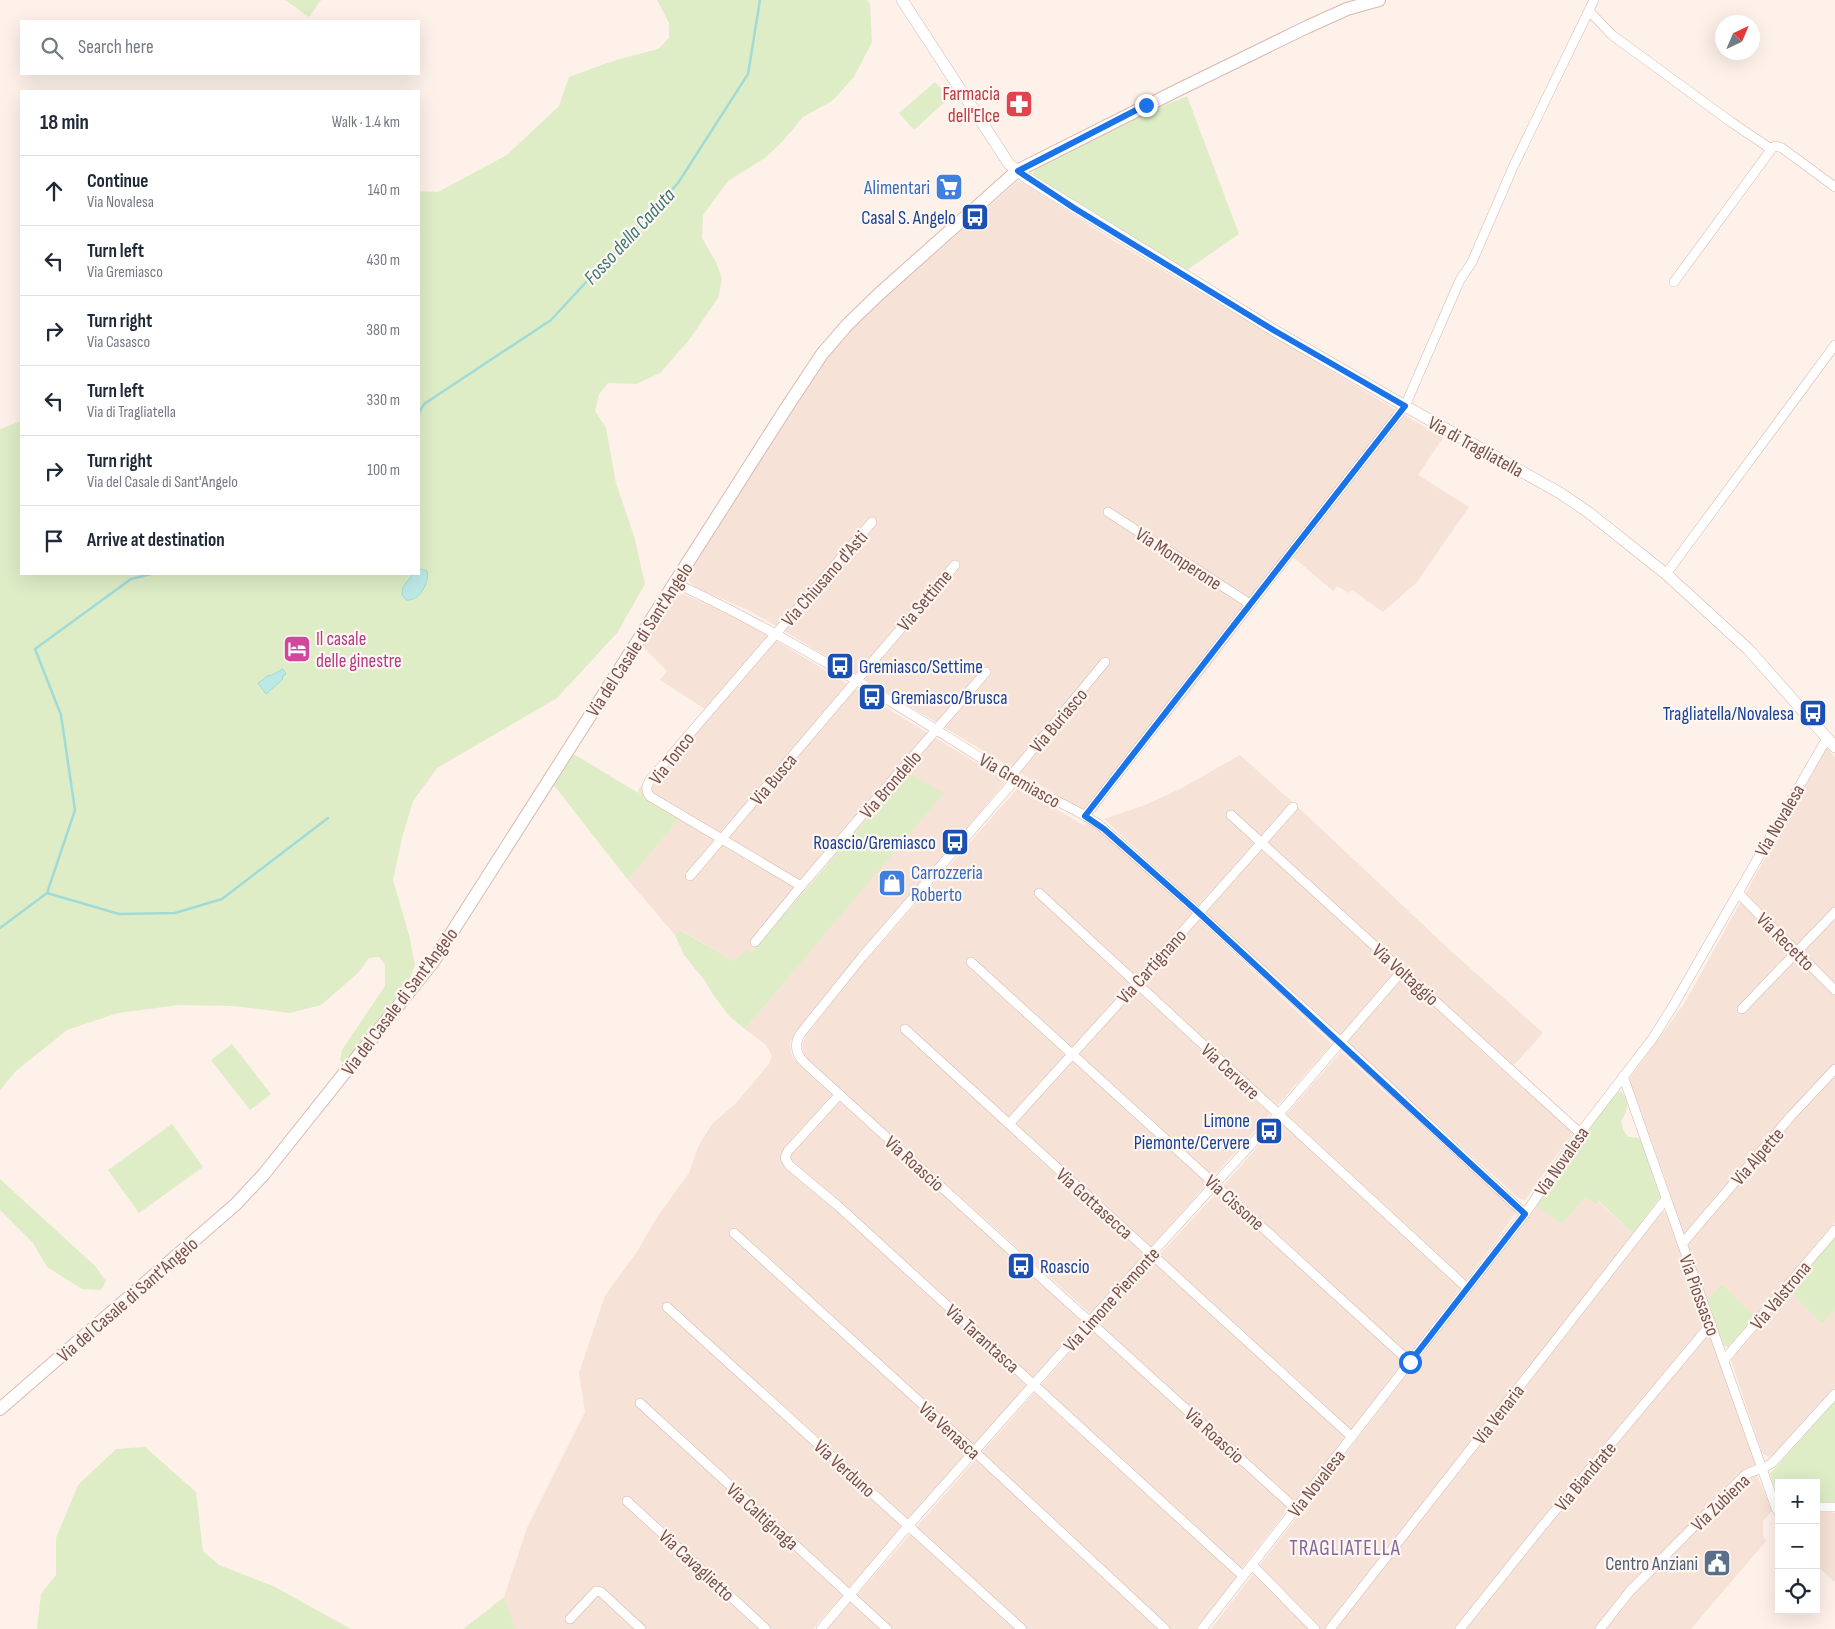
<!DOCTYPE html>
<html lang="en">
<head>
<meta charset="utf-8">
<style>
  body { margin:0; font-family:"Sofia Sans Condensed",sans-serif; background:#f2f2f3; color:#1f2937 }
  .controls { position:absolute; right:15px; bottom:15px; display:grid; overflow:hidden; border-radius:0px; box-shadow:0 5px 20px #0002 }
  .controls button { width:45px; height:45px; display:grid; place-items:center; padding:0; border:0; border-bottom:1px solid #e0e1e3; background:#fff; color:#1f2937; font:25px sans-serif }
  .compass { position:absolute; left:1715px; top:15px; width:45px; height:45px; border-radius:50%; background:#fff; box-shadow:0 5px 20px #0002; rotate:44deg }
  .stop { position:absolute; width:15px; height:15px; margin:-11px; border:4px solid #1a73e8; border-radius:50%; background:#fff }
  .stop.end { background:#1a73e8; border-color:#fff; box-shadow:0 1px 5px #0008 }
  .list { margin:0; padding:0; list-style:none }
  h2 { display:flex; justify-content:space-between; align-items:center; height:65px; margin:0; padding:0 20px; font-size:21px }
  h2 small { font-size:16px; font-weight:400; color:#747a83 }
  .list li { display:grid; grid-template-columns:32px 1fr auto; gap:15px; align-items:center; box-sizing:border-box; height:70px; padding:0 20px; border-top:1px solid #e0e1e3 }
  .list b { display:block; font-size:19px; white-space:nowrap }
  .list p { margin:0; font-size:16px; white-space:nowrap; color:#747a83 }
  .list em { font-size:16px; font-style:normal; color:#747a83 }
  .icon { flex:none; width:28px; height:28px; fill:none; stroke:currentColor; stroke-width:2; stroke-linecap:round; stroke-linejoin:round }
  .map { position:relative; flex:none; width:1835px; height:1629px; overflow:hidden }
  .search { position:absolute; background:#fff; box-shadow:0 5px 20px #0002; left:20px; top:20px; width:400px; height:55px; display:flex; align-items:center; gap:12px; box-sizing:border-box; padding:0 18px; border-radius:0px; color:#747a83; font-size:19px }
  .panel { position:absolute; background:#fff; box-shadow:0 5px 20px #0002; left:20px; top:90px; width:400px; height:485px; border-radius:0px }
  .map>svg:first-child { display:block }
  .residential { fill:#f6e2d7 }
  .green { fill:#deedc6 }
  .water { fill:#bce9e6; stroke:#a1dbd8 }
  .lines { fill:none; stroke-linecap:round; stroke-linejoin:round }
  .stream { stroke:#a1dbd8; stroke-width:2.5 }
  .minor-casing { stroke:#d3b9b0; stroke-width:10 }
  .tertiary-casing { stroke:#d3b9b0; stroke-width:12 }
  .secondary-casing { stroke:#d9b9b0; stroke-width:14 }
  .minor { stroke:#fff; stroke-width:9 }
  .tertiary { stroke:#fff; stroke-width:11 }
  .secondary { stroke:#fff; stroke-width:12 }
  .route { stroke:#1a73e8; stroke-width:6 }
  .labels { text-anchor:middle; stroke-width:4.5; stroke-linejoin:round; paint-order:stroke }
  .health-label { font-size:19px; fill:#be3a42; stroke:#fff6f1; text-anchor:end }
  .shop-label { font-size:19px; fill:#366cbe; stroke:#fff6f1; text-anchor:end }
  .transit-label { font-size:19px; fill:#164399; stroke:#fff6f1; text-anchor:end }
  .street-label { font-size:19px; fill:#7a524b; stroke:#fff6f1 }
  .hotel-label { font-size:19px; fill:#b23c85; stroke:#fff6f1; text-anchor:start }
  .service-label { font-size:19px; fill:#4e5e75; stroke:#fff6f1; text-anchor:end }
  .water-label { font-size:20px; font-style:italic; fill:#3a7976; stroke:#fff6f1 }
  .quarter-label { font-size:21px; letter-spacing:1px; fill:#80679d; stroke:#fff6f1 }
</style>
</head>
<body>
<div class="map">
<svg width="1835" height="1629" viewBox="0 0 1835 1629">
  <rect width="100%" height="100%" fill="#fdf1e9"/>
  <g class="residential">
    <path d="M1018 181 1029 186 1112 240 1443 438 1418 475 1469 507 1417 582 1383 612 1352 590 1349 593 1337 586 1333 591 1293 557 1191 691 1128 767 1096 812 1079 808 1070 803 776 626 748 610 696 588 688 580 689 571 822 364 847 333 876 305Z"/>
    <path d="M683 594 732 615 777 641 1006 781 790 1042 791 1053 794 1059 811 1076 1084 1322 813 1629H516L504 1597 527 1528 585 1412 579 1373 605 1296 638 1250 657 1217 689 1173 698 1147 712 1124 736 1103 769 1064 772 1056 766 1045 745 1029 943 793 827 864 751 954 734 961 681 930 675 935 628 880 680 818 638 793V790L705 709 660 680 667 671 641 645 673 597Z"/>
    <path d="M1827 747 1835 758V1222L1755 1317 1722 1284 1707 1300 1682 1233 1664 1175 1629 1079 1684 1004Z"/>
    <path d="M1240 755 1299 808 1451 951 1543 1033 1514 1065 1566 1115 1575 1122 1578 1123 1572 1134 1525 1200 1520 1199 1402 1093 1104 819 1145 805 1182 788Z"/>
    <path d="M1017 789H1022L1083 825 1090 822 1095 825 1332 1044 1091 1314 809 1061 804 1055 802 1045 806 1036 853 975Z"/>
    <path d="M1341 1052 1516 1212 1498 1238 1299 1499 1288 1509 1242 1568 1236 1580 1196 1629H827L1098 1320 1216 1194Z"/>
    <path d="M1587 1198 1596 1203 1598 1201 1639 1240 1662 1212H1666L1752 1452 1759 1480 1772 1511 1763 1521V1536L1766 1541 1691 1629H1211L1536 1206 1562 1224 1583 1200Z"/>
    <path d="M1789 1291 1822 1324 1835 1310V1387L1777 1453 1769 1457 1762 1453 1731 1360Z"/>
    <path d="M1824 1511 1835 1513V1582L1816 1565V1512Z"/>
  </g>
  <g class="green">
    <path d="M285 0H321L309 17Z"/>
    <path d="M657 0H867L870 4 872 42 854 77 832 101 803 117 782 142 765 158 728 181 703 215 702 238 716 262 722 279 718 298 689 340 660 373 636 384 608 383 599 394 595 411 606 428 616 483 634 536 645 584 617 633 557 698 437 768 413 801 402 838 393 880 409 935 415 965 410 978 344 1063 340 1060 342 1050 385 986V965L379 957 369 958 357 974 321 1005 290 1013 234 1006 179 1005 118 1013 67 1030 16 1071 0 1090V429L21 421V574H419V191L438 192 507 155 559 106 569 77 616 60 658 49 669 38V23Z"/>
    <path d="M935 82 949 98 914 130 899 113Z"/>
    <path d="M1187 96 1239 234 1187 270 1033 175 1035 168 1103 132Z"/>
    <path d="M572 753 680 818 628 880 553 784Z"/>
    <path d="M908 772 944 793 745 1029 730 1017 714 996 705 981 684 955 675 935 680 930 734 961 746 950 751 953Z"/>
    <path d="M232 1044 271 1094 250 1110 211 1060Z"/>
    <path d="M1619 1091C1631 1099 1629 1109 1621 1121L1623 1130 1628 1137 1639 1138 1642 1144 1660 1197 1633 1234 1599 1201 1596 1204 1587 1198 1583 1200 1562 1224 1536 1206 1610 1099Z"/>
    <path d="M172 1124 203 1167 139 1213 108 1170Z"/>
    <path d="M0 1179 95 1266 106 1281 101 1290 82 1289 47 1267 33 1243 0 1210Z"/>
    <path d="M1835 1237V1310L1822 1324 1789 1291Z"/>
    <path d="M1722 1284 1755 1317 1728 1347 1724 1346 1707 1300Z"/>
    <path d="M1835 1401V1503H1816V1483H1779V1499L1770 1474Z"/>
    <path d="M145 1447 196 1492 203 1551 219 1565 275 1587 351 1629H37L41 1594 56 1575V1538L78 1485 116 1449Z"/>
    <path d="M504 1597 516 1629H463L467 1626Z"/>
  </g>
  <g class="water">
    <path d="M421 569 427 571C430 582 419 602 406 600L402 594 403 587 413 574H419V570Z"/>
    <path d="M283 669 286 674 282 677 283 679 266 694 258 683 269 675 270 676Z"/>
  </g>
  <g class="lines">
    <g class="stream">
      <path d="M419 413 424 404 551 320 678 183 748 74 760 0"/>
      <path d="M47 893 119 914 175 913 222 899 328 818"/>
      <path d="M0 928 47 893 75 810 61 715 35 649 131 579 151 574"/>
    </g>
    <g class="minor-casing">
      <g id="minor">
        <path d="M1589 11 1612 35 1731 122 1771 149"/>
        <path d="M1674 282 1773 147 1776 146 1782 148 1835 187"/>
        <path d="M1108 512 1250 604"/>
        <path d="M1666 574 1835 345"/>
        <path d="M675 583C792 637 902 708 1011 777 1040 795 1073 806 1101 826L1199 913 1342 1043 1525 1214"/>
        <path d="M1010 777 1105 662"/>
        <path d="M1015 780 862 957 801 1033C793 1045 796 1055 806 1064L1296 1509"/>
        <path d="M1231 815 1580 1133"/>
        <path d="M1085 816 1405 406 1460 280 1472 262 1514 165 1594 0"/>
        <path d="M690 876 955 565"/>
        <path d="M801 886 651 797C645 791 646 787 650 780L872 522"/>
        <path d="M1039 893 1467 1288"/>
        <path d="M1738 893 1835 990"/>
        <path d="M755 942 801 886 986 672"/>
        <path d="M971 962 1410 1362"/>
        <path d="M1742 1009 1835 912"/>
        <path d="M905 1029 1352 1437"/>
        <path d="M1623 1076C1673 1220 1725 1364 1776 1508L1779 1513"/>
        <path d="M839 1095 788 1151 785 1158 789 1165 837 1205 1243 1576"/>
        <path d="M1009 1124 1136 984 1293 807"/>
        <path d="M734 1233 975 1452 1165 1629"/>
        <path d="M1682 1244 1791 1116 1835 1069"/>
        <path d="M667 1307 1022 1629"/>
        <path d="M1724 1360 1835 1230"/>
        <path d="M640 1403 887 1629"/>
        <path d="M627 1501 766 1629"/>
        <path d="M1816 1507H1835"/>
        <path d="M1252 1565 1315 1629"/>
        <path d="M570 1619 596 1591 601 1592 641 1629"/>
        <path d="M821 1629 908 1526 1090 1321 1278 1115 1402 971"/>
        <path d="M1202 1629 1525 1214 1580 1133 1653 1038 1673 1006 1827 738"/>
        <path d="M1330 1629 1666 1199"/>
        <path d="M1460 1629 1539 1530 1711 1324"/>
        <path d="M1600 1629 1630 1591 1744 1476C1753 1469 1764 1470 1773 1462L1835 1394"/>
      </g>
    </g>
    <g class="tertiary-casing">
      <path id="tertiary" d="M902 0 1009 164 1027 178 1275 331 1405 406 1560 493 1588 512 1666 574 1748 649 1835 747"/>
    </g>
    <g class="secondary-casing">
      <path id="secondary" d="M0 1409 236 1204 264 1174 433 962 785 410 822 354 847 325 879 294 1017 171 1178 90 1307 27 1347 9 1379 0"/>
    </g>
    <use href="#minor" class="minor"/>
    <use href="#tertiary" class="tertiary"/>
    <use href="#secondary" class="secondary"/>
  </g>
  <g class="lines">
    <path class="route" d="M1146 105 1018 171 1074 208 1275 331 1405 406 1085 816 1104 829 1199 913 1525 1214 1410 1362"/>
  </g>
  <defs>
    <g id="pharmacy-square" transform="scale(1.4375)"><rect x="-9" y="-9" width="18" height="18" rx="4" fill="#e0444e" stroke="#fff6f1"/><path d="M-2-6h4v4h4v4h-4v4h-4v-4h-4v-4h4Z" fill="#fff"/></g>
    <g id="supermarket-square" transform="scale(1.4375)"><rect x="-9" y="-9" width="18" height="18" rx="4" fill="#3f7fe0" stroke="#fff6f1"/><path d="M-6-5.5h2.5l.6 2H6L4.5 2H-2.5L-4.4-4H-6ZM-1.5 3.2a1.3 1.3 0 1 0 .1 0ZM3 3.2a1.3 1.3 0 1 0 .1 0Z" fill="#fff"/></g>
    <g id="bus-square" transform="scale(1.4375)"><rect x="-9" y="-9" width="18" height="18" rx="4" fill="#1a4fb4" stroke="#fff6f1"/><path d="M-5-6H5V4H4V6H2V4H-2V6H-4V4H-5ZM-3.5-4V0h7V-4ZM-3.5 1.2v1.5H-2V1.2ZM2 1.2v1.5H3.5V1.2Z" fill="#fff"/></g>
    <g id="hotel-square" transform="scale(1.4375)"><rect x="-9" y="-9" width="18" height="18" rx="4" fill="#d1479c" stroke="#fff6f1"/><path d="M-6-4.5h1.5V1H6V5H4.5V3h-9V5H-6ZM-4 0a1.8 1.8 0 1 1 3.6 0ZM.5 0V-2.5h3Q6-2.5 6 0Z" fill="#fff"/></g>
    <g id="shop-square" transform="scale(1.4375)"><rect x="-9" y="-9" width="18" height="18" rx="4" fill="#3f7fe0" stroke="#fff6f1"/><path d="M-5-2.5h2.3a2.7 3.5 0 0 1 5.4 0H5L5.5 6h-11ZM-1.5-2.5h3a1.5 2.3 0 0 0-3 0Z" fill="#fff"/></g>
    <g id="civic-square" transform="scale(1.4375)"><rect x="-9" y="-9" width="18" height="18" rx="4" fill="#5c6f8a" stroke="#fff6f1"/><path d="M-.6-6.5H3V-4.5H.6V-3L4-1V1h2V6H-6V1h2V-1L-.6-3ZM-1.2 2.5V6h2.4V2.5Z" fill="#fff"/></g>
  </defs>
  <g fill-rule="evenodd">
    <use href="#pharmacy-square" x="1019" y="104"/>
    <use href="#supermarket-square" x="949" y="187"/>
    <use href="#bus-square" x="975" y="217"/>
    <use href="#hotel-square" x="297" y="649"/>
    <use href="#bus-square" x="840" y="666"/>
    <use href="#bus-square" x="872" y="697"/>
    <use href="#bus-square" x="1813" y="713"/>
    <use href="#bus-square" x="955" y="842"/>
    <use href="#shop-square" x="892" y="883"/>
    <use href="#bus-square" x="1269" y="1131"/>
    <use href="#bus-square" x="1021" y="1266"/>
    <use href="#civic-square" x="1717" y="1563"/>
  </g>
  <g class="labels">
    <g class="health-label">
      <text x="1000" y="100">Farmacia<tspan x="1000" dy="22">dell'Elce</tspan></text>
    </g>
    <g class="shop-label">
      <text x="930" y="194">Alimentari</text>
      <text x="911" y="879" text-anchor="start">Carrozzeria<tspan x="911" dy="22">Roberto</tspan></text>
    </g>
    <g class="transit-label">
      <text x="956" y="224">Casal S. Angelo</text>
      <text x="859" y="673" text-anchor="start">Gremiasco/Settime</text>
      <text x="891" y="704" text-anchor="start">Gremiasco/Brusca</text>
      <text x="1794" y="720">Tragliatella/Novalesa</text>
      <text x="936" y="849">Roascio/Gremiasco</text>
      <text x="1250" y="1127">Limone<tspan x="1250" dy="22">Piemonte/Cervere</tspan></text>
      <text x="1040" y="1273" text-anchor="start">Roascio</text>
    </g>
    <g class="street-label">
      <text transform="translate(1476 446) rotate(29)" y="7">Via di Tragliatella</text>
      <text transform="translate(1179 558) rotate(33)" y="7">Via Momperone</text>
      <text transform="translate(824 578) rotate(-49)" y="7">Via Chiusano d'Asti</text>
      <text transform="translate(924 600) rotate(-50)" y="7">Via Settime</text>
      <text transform="translate(639 639) rotate(-57)" y="7">Via del Casale di Sant'Angelo</text>
      <text transform="translate(1058 720) rotate(-50)" y="7">Via Buriasco</text>
      <text transform="translate(671 758) rotate(-52)" y="7">Via Tonco</text>
      <text transform="translate(773 779) rotate(-50)" y="7">Via Busca</text>
      <text transform="translate(1020 780) rotate(30)" y="7">Via Gremiasco</text>
      <text transform="translate(890 784) rotate(-49)" y="7">Via Brondello</text>
      <text transform="translate(1779 820) rotate(-60)" y="7">Via Novalesa</text>
      <text transform="translate(1786 941) rotate(45)" y="7">Via Recetto</text>
      <text transform="translate(1151 966) rotate(-48)" y="7">Via Cartignano</text>
      <text transform="translate(1406 974) rotate(42)" y="7">Via Voltaggio</text>
      <text transform="translate(399 1001) rotate(-53)" y="7">Via del Casale di Sant'Angelo</text>
      <text transform="translate(1231 1071) rotate(43)" y="7">Via Cervere</text>
      <text transform="translate(1757 1156) rotate(-49)" y="7">Via Alpette</text>
      <text transform="translate(1561 1161) rotate(-55)" y="7">Via Novalesa</text>
      <text transform="translate(915 1163) rotate(42)" y="7">Via Roascio</text>
      <text transform="translate(1235 1202) rotate(42)" y="7">Via Cissone</text>
      <text transform="translate(1095 1203) rotate(42)" y="7">Via Gottasecca</text>
      <text transform="translate(1700 1295) rotate(70)" y="7">Via Piossasco</text>
      <text transform="translate(1780 1295) rotate(-50)" y="7">Via Valstrona</text>
      <text transform="translate(127 1299) rotate(-41)" y="7">Via del Casale di Sant'Angelo</text>
      <text transform="translate(1111 1299) rotate(-48)" y="7">Via Limone Piemonte</text>
      <text transform="translate(983 1338) rotate(42)" y="7">Via Tarantasca</text>
      <text transform="translate(1498 1414) rotate(-52)" y="7">Via Venaria</text>
      <text transform="translate(950 1430) rotate(42)" y="7">Via Venasca</text>
      <text transform="translate(1215 1435) rotate(42)" y="7">Via Roascio</text>
      <text transform="translate(845 1468) rotate(42)" y="7">Via Verduno</text>
      <text transform="translate(1585 1476) rotate(-50)" y="7">Via Biandrate</text>
      <text transform="translate(1316 1483) rotate(-52)" y="7">Via Novalesa</text>
      <text transform="translate(1720 1502) rotate(-44)" y="7">Via Zubiena</text>
      <text transform="translate(763 1516) rotate(42)" y="7">Via Caltignaga</text>
      <text transform="translate(697 1565) rotate(43)" y="7">Via Cavaglietto</text>
    </g>
    <g class="hotel-label">
      <text x="316" y="645">Il casale<tspan x="316" dy="22">delle ginestre</tspan></text>
    </g>
    <g class="service-label">
      <text x="1698" y="1570">Centro Anziani</text>
    </g>
    <g class="water-label">
      <text transform="translate(629 236) rotate(-47)" y="7">Fosso della Caduta</text>
    </g>
    <g class="quarter-label">
      <text x="1345" y="1555">TRAGLIATELLA</text>
    </g>
  </g>
</svg>
<div class="controls">
<button>+</button>
<button>−</button>
<button><svg class="icon" aria-label="locate" viewBox="0 0 24 24"><circle cx="12" cy="12" r="6"/><path d="M12 2v4M12 18v4M2 12h4M18 12h4"/></svg></button>
</div>
<svg class="compass" viewBox="-18 -18 36 36"><path d="M0-13l5 13h-10z" fill="#e53935"/><path d="M0 13l5-13h-10z" fill="#747a83"/></svg>
<div class="stop" style="left:1410px;top:1362px"></div>
<div class="stop end" style="left:1146px;top:105px"></div>
<div class="search"><svg class="icon" aria-label="search" viewBox="0 0 24 24"><circle cx="10" cy="10" r="6"/><path d="M15 15l6 6"/></svg>Search here</div>
<section class="panel">
<h2>18 min<small>Walk · 1.4 km</small></h2>
<ul class="list">
<li><svg class="icon" aria-label="ahead" viewBox="0 0 24 24"><path d="M12 20V5M6 11l6-6 6 6"/></svg><div><b>Continue</b><p>Via Novalesa</p></div><em>140 m</em></li>
<li><svg class="icon" aria-label="left" viewBox="0 0 24 24"><path d="M17 20v-9H6M10 6l-5 5 5 5"/></svg><div><b>Turn left</b><p>Via Gremiasco</p></div><em>430 m</em></li>
<li><svg class="icon" aria-label="right" viewBox="0 0 24 24"><path d="M7 20v-9h11M14 6l5 5-5 5"/></svg><div><b>Turn right</b><p>Via Casasco</p></div><em>380 m</em></li>
<li><svg class="icon" aria-label="left" viewBox="0 0 24 24"><path d="M17 20v-9H6M10 6l-5 5 5 5"/></svg><div><b>Turn left</b><p>Via di Tragliatella</p></div><em>330 m</em></li>
<li><svg class="icon" aria-label="right" viewBox="0 0 24 24"><path d="M7 20v-9h11M14 6l5 5-5 5"/></svg><div><b>Turn right</b><p>Via del Casale di Sant'Angelo</p></div><em>100 m</em></li>
<li><svg class="icon" aria-label="arrive" viewBox="0 0 24 24"><path d="M6 21V4h12l-3 4 3 4H6"/></svg><div><b>Arrive at destination</b></div></li>
</ul>
</section>
</div>
</body>
</html>
